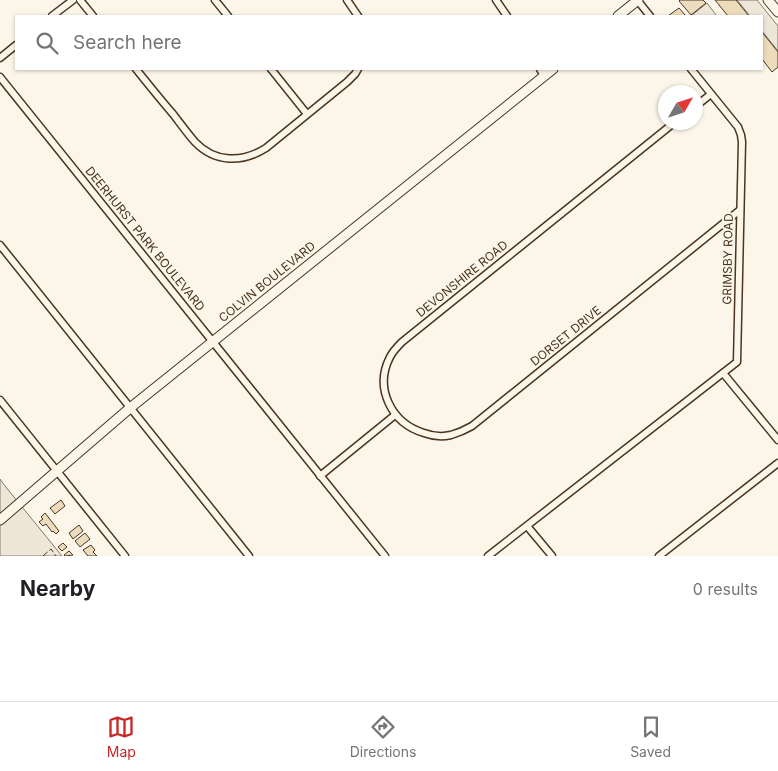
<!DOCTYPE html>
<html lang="en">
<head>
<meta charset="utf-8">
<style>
  body { margin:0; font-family:Inter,sans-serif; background:#f6f6f6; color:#202124 }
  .compass { position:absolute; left:658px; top:85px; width:45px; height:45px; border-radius:50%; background:#fff; box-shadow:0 1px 4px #0004; rotate:51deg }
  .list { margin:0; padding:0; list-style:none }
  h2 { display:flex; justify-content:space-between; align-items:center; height:65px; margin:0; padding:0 20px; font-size:21px }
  h2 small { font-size:16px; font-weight:400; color:#757577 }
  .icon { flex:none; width:28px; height:28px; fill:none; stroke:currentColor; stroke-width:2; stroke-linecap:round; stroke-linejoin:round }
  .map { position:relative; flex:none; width:778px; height:556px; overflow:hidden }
  .search { position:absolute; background:#fff; box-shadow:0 1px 4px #0004; left:15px; right:15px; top:15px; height:55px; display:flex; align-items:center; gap:12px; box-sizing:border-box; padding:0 18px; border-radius:0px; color:#757577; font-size:19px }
  .sheet { height:145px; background:#fff }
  nav { display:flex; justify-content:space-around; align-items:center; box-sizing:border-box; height:70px; border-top:1px solid #e0e0e0; background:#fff; font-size:14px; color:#757577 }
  nav a { display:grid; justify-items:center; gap:2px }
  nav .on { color:#c62828 }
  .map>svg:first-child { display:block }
  .green { fill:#ede6d9; stroke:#887966 }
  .parking { fill:#ede7d9; stroke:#887966 }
  .building { fill:#ecdcbc; stroke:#4a3520 }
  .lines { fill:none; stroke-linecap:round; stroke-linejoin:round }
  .street-casing { stroke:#4a3520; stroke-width:9 }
  .secondary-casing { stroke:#4a3520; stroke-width:11 }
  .street { stroke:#fbf6e9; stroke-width:6 }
  .secondary { stroke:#fbf6e9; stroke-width:9 }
  .fence { stroke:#4a3520; stroke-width:1; stroke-dasharray:6 2.5; stroke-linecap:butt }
  .labels { text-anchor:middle; stroke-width:4; stroke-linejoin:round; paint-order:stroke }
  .street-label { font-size:12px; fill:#4a3520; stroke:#fbf6e9 }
</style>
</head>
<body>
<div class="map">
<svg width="778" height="556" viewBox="0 0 778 556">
  <rect width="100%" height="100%" fill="#fbf6e9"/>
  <path class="green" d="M0 479 5 486 62 556H0Z"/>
  <g class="parking">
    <path d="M737 0H757L778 26V51L762 31V16H750Z"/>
    <path d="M707 3 717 16H691Z"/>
  </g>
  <g class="building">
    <path d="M680 0H703L706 3 691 15 679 1Z"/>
    <path d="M715 0H736L749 16H728Z"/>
    <path d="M679 8 686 16H668Z"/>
    <path d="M762 32 778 52V67L772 72 762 59Z"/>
    <path d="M61 500 65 506 55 514 50 508Z"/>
    <path d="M45 513 59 531 56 534 53 531 52 532 46 524 43 526 39 522 43 519 41 517Z"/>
    <path d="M79 525 83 531 73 539 69 533Z"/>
    <path d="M85 533 90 539 80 547 75 541Z"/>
    <path d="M63 543 67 547 62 551 58 547Z"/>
    <path d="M91 545 95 550 93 552 97 556H88L83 550Z"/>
    <path d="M69 551 73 555 65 556 64 555Z"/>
  </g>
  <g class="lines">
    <g class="street-casing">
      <g id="street">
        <path d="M80 0 93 16"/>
        <path d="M215 0 228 16"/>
        <path d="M347 0 358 16"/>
        <path d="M496 0 507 16"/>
        <path d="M638 1 650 16"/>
        <path d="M52 16 73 0"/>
        <path d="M0 58 16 45"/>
        <path d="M136 69C148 84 160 99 173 114 180 123 187 133 195 142 215 163 242 163 266 148L347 82 355 74 358 69"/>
        <path d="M271 69 307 114"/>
        <path d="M540 69 544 76"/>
        <path d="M0 77 385 556"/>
        <path d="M696 106 711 94"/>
        <path d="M675 122 402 342C398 346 393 351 390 357 374 388 391 423 424 433 432 436 442 437 451 435 458 433 465 430 472 426L740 210"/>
        <path d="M0 245 249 556"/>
        <path d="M723 373 778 440"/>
        <path d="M0 400 125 556"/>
        <path d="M320 476 395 415"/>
        <path d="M527 526 552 556"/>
        <path d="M488 556 737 362 742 142 741 135 738 127 691 69"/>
        <path d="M659 556 778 463"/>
      </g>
    </g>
    <g class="secondary-casing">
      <g id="secondary">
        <path d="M768 0 778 12"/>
        <path d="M618 16 638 0"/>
        <path d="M0 520 130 408 553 69"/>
      </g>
    </g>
    <use href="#street" class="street"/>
    <use href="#secondary" class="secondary"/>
    <path class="fence" d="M43 556 51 549 56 556"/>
  </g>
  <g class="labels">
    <g class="street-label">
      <text transform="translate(145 239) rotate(51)" y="4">DEERHURST PARK BOULEVARD</text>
      <text transform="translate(728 259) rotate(-89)" y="4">GRIMSBY ROAD</text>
      <text transform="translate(462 279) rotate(-39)" y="4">DEVONSHIRE ROAD</text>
      <text transform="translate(267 282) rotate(-39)" y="4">COLVIN BOULEVARD</text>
      <text transform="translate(566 336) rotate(-39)" y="4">DORSET DRIVE</text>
    </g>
  </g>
</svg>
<svg class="compass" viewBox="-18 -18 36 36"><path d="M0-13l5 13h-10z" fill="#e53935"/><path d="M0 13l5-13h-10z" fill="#757577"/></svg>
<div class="search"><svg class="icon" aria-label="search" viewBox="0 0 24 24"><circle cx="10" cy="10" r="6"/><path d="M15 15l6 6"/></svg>Search here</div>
</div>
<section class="sheet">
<h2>Nearby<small>0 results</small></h2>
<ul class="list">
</ul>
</section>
<nav>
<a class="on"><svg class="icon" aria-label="map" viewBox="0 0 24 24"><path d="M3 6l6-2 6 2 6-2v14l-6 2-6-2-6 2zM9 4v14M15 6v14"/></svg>Map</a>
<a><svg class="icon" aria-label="directions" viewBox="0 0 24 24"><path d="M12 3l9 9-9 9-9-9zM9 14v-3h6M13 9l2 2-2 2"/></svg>Directions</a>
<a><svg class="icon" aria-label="saved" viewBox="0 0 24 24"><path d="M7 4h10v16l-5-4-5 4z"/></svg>Saved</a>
</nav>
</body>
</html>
